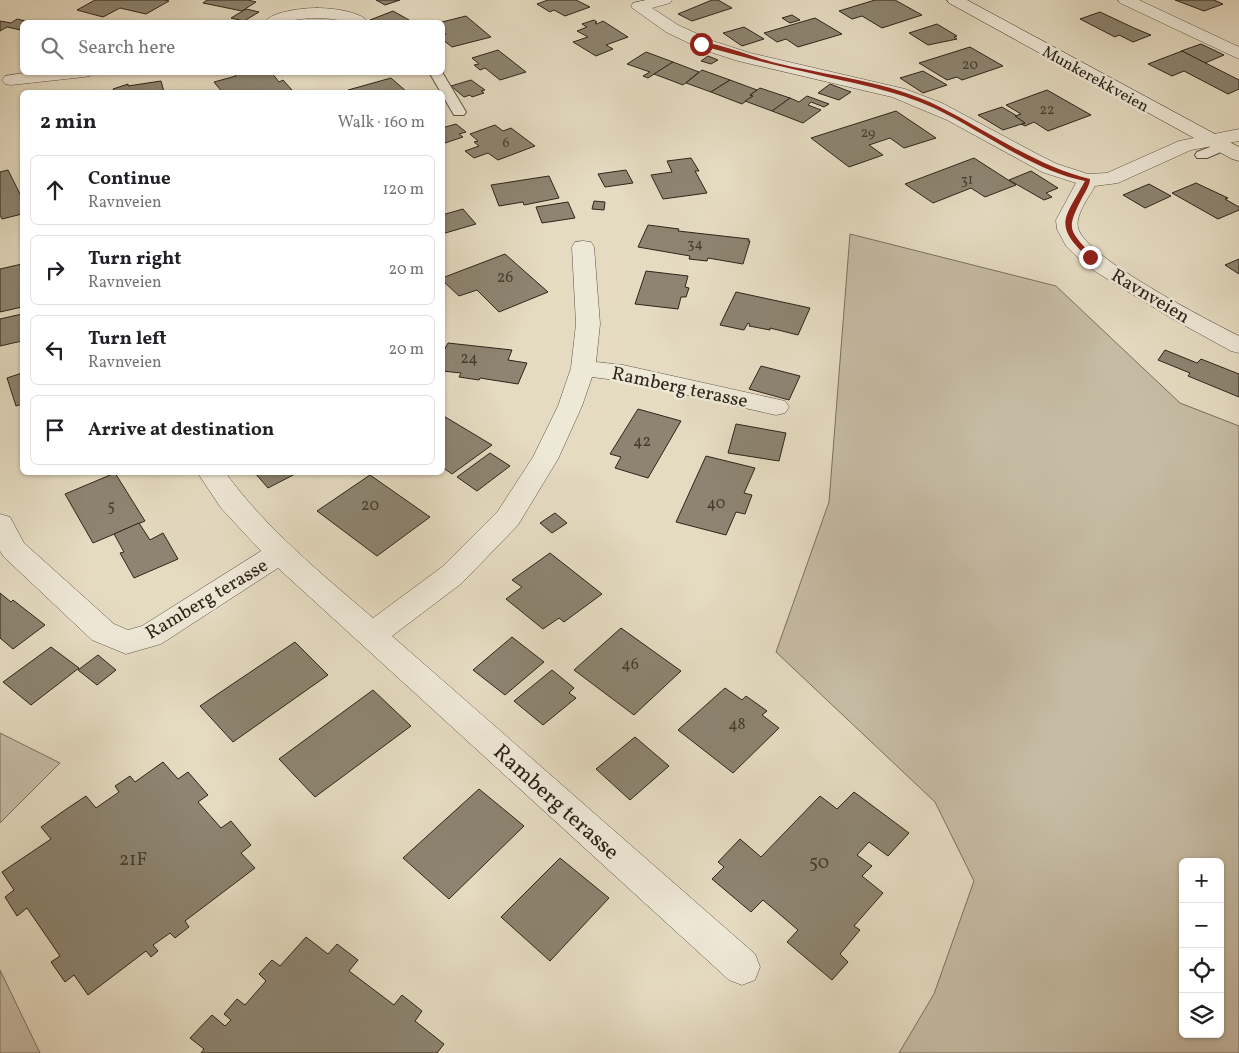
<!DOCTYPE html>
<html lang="en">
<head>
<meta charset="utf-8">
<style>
  body { margin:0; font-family:Vollkorn,serif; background:#f6f6f6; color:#202124 }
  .controls { position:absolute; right:15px; bottom:15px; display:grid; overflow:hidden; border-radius:8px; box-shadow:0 1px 4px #0004 }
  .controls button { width:45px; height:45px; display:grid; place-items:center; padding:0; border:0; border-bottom:1px solid #e0e0e0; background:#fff; color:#202124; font:25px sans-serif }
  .stop { position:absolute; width:15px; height:15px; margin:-11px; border:4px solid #8f2418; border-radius:50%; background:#fff }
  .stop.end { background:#8f2418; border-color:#fff; box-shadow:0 1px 5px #0008 }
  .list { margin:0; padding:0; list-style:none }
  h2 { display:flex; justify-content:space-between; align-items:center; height:65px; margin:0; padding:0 20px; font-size:21px }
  h2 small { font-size:16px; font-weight:400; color:#757577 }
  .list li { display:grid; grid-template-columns:32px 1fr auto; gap:15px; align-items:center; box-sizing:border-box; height:70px; margin:0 10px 10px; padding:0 10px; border:1px solid #e0e0e0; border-radius:8px }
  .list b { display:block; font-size:19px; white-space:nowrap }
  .list p { margin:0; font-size:16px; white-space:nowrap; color:#757577 }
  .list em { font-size:16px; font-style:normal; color:#757577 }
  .icon { flex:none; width:28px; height:28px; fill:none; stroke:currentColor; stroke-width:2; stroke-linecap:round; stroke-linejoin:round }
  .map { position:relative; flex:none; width:1239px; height:1053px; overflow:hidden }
  .search { position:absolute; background:#fff; box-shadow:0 1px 4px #0004; left:20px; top:20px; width:425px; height:55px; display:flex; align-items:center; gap:12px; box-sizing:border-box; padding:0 18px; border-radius:8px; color:#757577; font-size:19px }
  .panel { position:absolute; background:#fff; box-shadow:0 1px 4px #0004; left:20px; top:90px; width:425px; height:385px; border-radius:8px }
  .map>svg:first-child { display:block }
  .green { fill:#c6bca5; stroke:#7a7060; fill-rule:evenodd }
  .building { fill:#8d8471; stroke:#2d251b }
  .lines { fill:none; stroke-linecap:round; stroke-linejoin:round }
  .service-casing { stroke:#5b5244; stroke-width:2 }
  .minor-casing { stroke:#5b5244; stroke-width:1 }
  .secondary-casing { stroke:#2d251b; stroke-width:1 }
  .service { fill:#eee8d7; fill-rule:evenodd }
  .minor { fill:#eee8d7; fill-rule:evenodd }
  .secondary { fill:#eee8d7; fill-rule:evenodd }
  .route { fill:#8f2418 }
  .labels { text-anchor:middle; stroke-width:5; stroke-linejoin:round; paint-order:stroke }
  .far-number-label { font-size:14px; fill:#453d30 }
  .far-street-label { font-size:16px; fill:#2d251b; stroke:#eee8d7 }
  .number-label { font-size:16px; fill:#453d30 }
  .street-label { font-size:19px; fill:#2d251b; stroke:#eee8d7 }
  .near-number-label { font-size:19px; fill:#453d30 }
  .near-street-label { font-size:22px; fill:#2d251b; stroke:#eee8d7 }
</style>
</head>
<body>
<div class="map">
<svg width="1239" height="1053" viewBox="0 0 1239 1053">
  <rect width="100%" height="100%" fill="#e5dbc1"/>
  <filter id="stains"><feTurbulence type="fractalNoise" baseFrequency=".004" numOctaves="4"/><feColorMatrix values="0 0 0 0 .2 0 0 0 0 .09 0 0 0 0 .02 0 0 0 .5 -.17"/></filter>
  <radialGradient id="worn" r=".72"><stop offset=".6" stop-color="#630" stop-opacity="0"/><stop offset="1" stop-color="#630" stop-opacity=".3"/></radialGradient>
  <g class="green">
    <path d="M850 234 1056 286 1180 403 1239 426V1053H899L934 994 974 881 935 802 776 652 829 502ZM1183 862H1220V1034H1183Z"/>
    <path d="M0 733 60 763 0 823Z"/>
    <path d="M0 970 40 1053H0Z"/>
  </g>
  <g class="building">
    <path d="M95 0H165L169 1 146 14 120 8 103 17 77 10Z"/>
    <path d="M207 0H248L256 2 242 11 203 3Z"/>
    <path d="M376 0H400L385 5Z"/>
    <path d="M548 0H576L590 7 565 16 554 10 550 12 537 4Z"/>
    <path d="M712 0H718L732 8 692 21 678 14Z"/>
    <path d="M875 0H895L922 15 882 28 862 16 852 19 839 11Z"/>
    <path d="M1175 0H1214L1223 4 1204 11Z"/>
    <path d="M246 9 259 12 244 21 231 18Z"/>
    <path d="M393 11 409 20 402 22H375L370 20Z"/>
    <path d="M1100 12 1134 28 1151 35 1133 42 1119 35 1115 37 1080 19Z"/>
    <path d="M792 15 800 20 790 23 782 18Z"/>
    <path d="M466 16 491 37 452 47 442 39V34H446L442 31V22Z"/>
    <path d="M815 18 842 34 798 47 786 39 777 42 764 33Z"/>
    <path d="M17 19 30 22H22L21 30 7 27 0 31V21L11 23Z"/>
    <path d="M594 20 597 22 595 23 597 24 603 21 628 37 606 45 613 49 596 56 573 42 588 37 577 31 587 27 582 24Z"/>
    <path d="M937 24 957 36 954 37 957 39 928 45 909 33Z"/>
    <path d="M744 27 764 39 742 46 723 33Z"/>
    <path d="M1201 44 1224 55 1205 63 1181 51Z"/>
    <path d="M970 47 1003 66 962 80 957 77 947 80 919 63Z"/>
    <path d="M498 50 526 72 500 80 485 68 480 70 474 65 479 64 472 58Z"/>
    <path d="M1182 51 1239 80V89L1228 94 1184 71 1172 76 1148 64Z"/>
    <path d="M646 52 673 62 648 78 643 76 650 72 627 64Z"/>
    <path d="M708 56 718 60 711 64 701 61Z"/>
    <path d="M673 62 699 72 683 85 654 74Z"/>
    <path d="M702 70 730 80 711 92 686 83Z"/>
    <path d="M923 71 947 85 923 93 900 78Z"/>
    <path d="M233 72H271L279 82 283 80 292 90 283 92H222L214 82 236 76Z"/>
    <path d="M391 78 407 92H351L348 90Z"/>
    <path d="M471 80 485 90 481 91 484 93 472 97 470 95 464 97 451 86Z"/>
    <path d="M730 80 757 90 750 95 753 96 742 104 711 92Z"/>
    <path d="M161 81 164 92H114L113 89 128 84V86Z"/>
    <path d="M830 84 851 92 839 100 818 93Z"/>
    <path d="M760 88 790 98 772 111 745 101 753 96 750 95Z"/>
    <path d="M1047 90 1091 115 1048 131 1034 122 1025 126 1021 124 1025 123 1015 116 1021 114 1006 105Z"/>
    <path d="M807 96 829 104 824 107 811 102 808 105 821 110 803 123 772 111 790 98 799 102Z"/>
    <path d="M1002 107 1017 116H1015L1025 123 1003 130 978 115Z"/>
    <path d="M896 111 936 138 904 148 890 138 869 145 883 155 849 167 811 138Z"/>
    <path d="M456 124 466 132 459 134 463 137 442 144V128Z"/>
    <path d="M495 125 503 131 511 128 535 146 498 160 488 153 474 158 465 151 479 146 474 142 478 141 470 134Z"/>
    <path d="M691 158 699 171H695L707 193 663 199 651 175 672 172 667 161Z"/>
    <path d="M974 158 1016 185 985 197 971 188 933 203 905 184Z"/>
    <path d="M8 170 22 198V214L2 219 0 215V172Z"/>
    <path d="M626 170 633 183 605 187 598 174Z"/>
    <path d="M1031 171 1058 188 1046 193 1052 197 1044 200 1009 180Z"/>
    <path d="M549 176 559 198 524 205 523 202 499 206 491 185Z"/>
    <path d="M1196 183 1228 198 1225 199 1239 207V210L1218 219 1172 193Z"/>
    <path d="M1149 184 1171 196 1145 208 1123 195Z"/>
    <path d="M594 201 605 202 604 210 592 209Z"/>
    <path d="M568 202 575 218 542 223 536 207Z"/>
    <path d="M463 209 476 224 442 234V215Z"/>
    <path d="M648 225 679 229 678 231 749 239 748 241H750L743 264 708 258 707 261 689 259 690 256 638 247Z"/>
    <path d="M505 254 548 292 499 312 477 290 459 296 442 280V278Z"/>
    <path d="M1239 259V274L1225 265Z"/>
    <path d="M22 264V307L0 312V269Z"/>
    <path d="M646 271 688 276 685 287 689 288 686 297H681L678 309 635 304Z"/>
    <path d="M736 292 810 308 798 335 770 328V330L749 326 750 324 748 323 744 330 720 325Z"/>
    <path d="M22 314V341L0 346V319Z"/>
    <path d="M448 343 512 350 508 360 527 363 518 384 480 378 479 380 459 377 461 373 442 371V354Z"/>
    <path d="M1165 350 1197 363 1201 359 1239 374V397L1188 376 1190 373 1158 360Z"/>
    <path d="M761 366 800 376 789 400 749 389Z"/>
    <path d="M22 373V404L16 406 7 378Z"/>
    <path d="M638 409 681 421 648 478 615 468 621 457 610 454Z"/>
    <path d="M442 415 492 445 452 474 442 467Z"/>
    <path d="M736 424 786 433 779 461 728 453Z"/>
    <path d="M490 453 510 466 477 491 457 477Z"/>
    <path d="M706 456 755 468 744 493 752 495 745 514 736 512 726 535 676 522Z"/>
    <path d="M254 472H299L268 488Z"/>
    <path d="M115 473 145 521 93 543 65 494Z"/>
    <path d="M370 475 430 517 377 556 317 511Z"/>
    <path d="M555 513 567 523 552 533 540 523Z"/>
    <path d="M139 523 150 540 163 533 178 559 134 578 120 553 124 552 114 534Z"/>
    <path d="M550 553 602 594 564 622 559 618 543 629 506 599 522 587 512 580Z"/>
    <path d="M0 593 11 602 13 600 45 625 13 649 0 638Z"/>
    <path d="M621 628 681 671 634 715 574 670Z"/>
    <path d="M512 637 544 662 505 695 473 670Z"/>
    <path d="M295 642 328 675 233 742 200 706Z"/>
    <path d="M51 647 79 668 31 705 3 682Z"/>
    <path d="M98 655 116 670 97 685 78 670Z"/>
    <path d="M552 670 574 688 569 693 576 698 543 725 514 701Z"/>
    <path d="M725 688 742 700 746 696 767 711 762 715 779 728 733 773 678 730Z"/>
    <path d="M373 690 411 726 315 797 279 759Z"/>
    <path d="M635 737 669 766 630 800 596 769Z"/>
    <path d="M163 762 178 779 188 772 208 795 198 802 221 828 231 821 251 845 241 853 255 868 185 921 189 927 175 938 170 933 153 945 158 951 151 957 146 951 88 995 74 975 65 982 51 962 60 956 27 908 17 916 5 897 14 890 2 872 51 839 41 827 65 810 86 796 96 808 119 792 115 786 130 776 135 782Z"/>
    <path d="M479 789 524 826 449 899 403 858Z"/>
    <path d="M854 792 909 833 888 856 869 842 857 855 872 866 862 876 883 893 854 926 860 930 840 954 848 962 832 980 787 942 798 930 763 900 751 912 712 879 724 867 718 862 740 839 761 857 820 796 837 809Z"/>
    <path d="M560 858 609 898 550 961 501 917Z"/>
    <path d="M306 937 328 954 337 944 358 960 349 971 394 1005 402 995 422 1011 415 1021 444 1044 437 1053H201L204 1049 190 1038 212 1015 225 1026 231 1020 224 1014 237 999 245 1005 266 981 259 974 272 960 280 966Z"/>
  </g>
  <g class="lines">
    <g class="service-casing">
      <g id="service">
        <path d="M429 72H442L466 112 464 115H454Z"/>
        <path d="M1223 142 1228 143 1230 146 1228 149 1207 158H1197L1195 155 1197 152Z"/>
      </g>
    </g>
    <g class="minor-casing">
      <g id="minor">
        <path d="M646 0H672L670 3 652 8 678 25 713 41 750 53 905 89 942 103 1037 154 1057 164 1088 174 1107 173 1179 141 1239 129V141L1191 150 1118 183 1095 186C1089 197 1075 215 1078 228 1086 258 1208 320 1239 336V353L1231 351 1171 318 1096 272 1082 262 1066 246 1057 229 1056 220 1076 183 1042 172 947 120 892 97 738 61 701 49 666 32 631 7 633 3Z"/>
        <path d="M1118 0H1139L1239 47V59L1120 3Z"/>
        <path d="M317 8C330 8 361 11 368 22 352 24 336 18 318 18 300 17 283 24 265 22 272 11 304 8 317 8Z"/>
        <path d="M30 72H93L90 76 84 77 11 85 5 84 2 80 5 76Z"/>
        <path d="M583 241 591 242 594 247 600 324 596 362 623 365 785 401 789 407 785 413 776 415 623 381 592 377 582 406 558 459 518 525 462 583 392 636 755 954 760 967 755 980 742 985 729 980 278 568 161 644 126 654 92 640 4 557 0 551V514L10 517 24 543 114 624 128 630 142 626 261 551 221 508 197 472H225C266 529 321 573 373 618L442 567 498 511 533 457 558 406 571 368 576 324 572 247 575 242Z"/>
      </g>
    </g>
    <g class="secondary-casing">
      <path id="secondary" d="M947 0H967L1239 147V161L1232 159 949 3Z"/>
    </g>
    <use href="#service" class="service"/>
    <use href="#minor" class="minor"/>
    <use href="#secondary" class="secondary"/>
  </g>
  <path class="route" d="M699 42C716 42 753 57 772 62 828 76 889 81 940 107 988 131 1038 167 1090 179 1090 184 1086 191 1083 196 1065 231 1069 229 1093 257L1088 258C1053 224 1064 220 1085 181 1035 172 981 130 934 108 895 90 852 83 810 73 772 65 736 55 699 45Z"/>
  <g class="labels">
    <g class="far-number-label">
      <text x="970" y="69">20</text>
      <text x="1047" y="114">22</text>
      <text x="868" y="137">29</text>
      <text x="506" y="147">6</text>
      <text x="967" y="184">31</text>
      <text x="695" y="248">34</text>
    </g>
    <g class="far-street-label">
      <text transform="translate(1096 78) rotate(29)" y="6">Munkerekkveien</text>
    </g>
    <g class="number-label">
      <text x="505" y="282">26</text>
      <text x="469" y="363">24</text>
      <text x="642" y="446">42</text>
      <text x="716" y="508">40</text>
      <text x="370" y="510">20</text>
      <text x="111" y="511">5</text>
      <text x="630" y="669">46</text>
      <text x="737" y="729">48</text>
    </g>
    <g class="street-label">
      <text transform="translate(1151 295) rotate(31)" y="7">Ravnveien</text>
      <text transform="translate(680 386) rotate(12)" y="7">Ramberg terasse</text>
      <text transform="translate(206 598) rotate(-31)" y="7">Ramberg terasse</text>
    </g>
    <g class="near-number-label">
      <text x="133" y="865">21F</text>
      <text x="819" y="868">50</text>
    </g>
    <g class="near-street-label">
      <text transform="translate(557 801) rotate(42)" y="8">Ramberg terasse</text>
    </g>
  </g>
  <rect width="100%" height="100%" filter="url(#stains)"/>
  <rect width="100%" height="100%" fill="url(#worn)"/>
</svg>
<div class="controls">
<button>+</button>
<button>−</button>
<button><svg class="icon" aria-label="locate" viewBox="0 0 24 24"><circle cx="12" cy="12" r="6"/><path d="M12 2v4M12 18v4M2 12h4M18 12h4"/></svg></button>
<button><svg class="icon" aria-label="layers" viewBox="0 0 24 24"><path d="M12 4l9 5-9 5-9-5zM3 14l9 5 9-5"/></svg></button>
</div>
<div class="stop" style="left:701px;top:44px"></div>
<div class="stop end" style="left:1090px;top:257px"></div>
<div class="search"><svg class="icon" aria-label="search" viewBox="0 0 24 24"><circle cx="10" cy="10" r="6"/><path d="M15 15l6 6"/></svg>Search here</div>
<section class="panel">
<h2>2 min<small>Walk · 160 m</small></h2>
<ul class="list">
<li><svg class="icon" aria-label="ahead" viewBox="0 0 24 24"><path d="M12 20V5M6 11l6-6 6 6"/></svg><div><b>Continue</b><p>Ravnveien</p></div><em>120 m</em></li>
<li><svg class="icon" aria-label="right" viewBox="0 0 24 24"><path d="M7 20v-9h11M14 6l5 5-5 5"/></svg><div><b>Turn right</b><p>Ravnveien</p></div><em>20 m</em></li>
<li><svg class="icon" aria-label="left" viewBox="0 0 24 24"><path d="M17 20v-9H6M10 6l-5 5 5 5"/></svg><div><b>Turn left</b><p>Ravnveien</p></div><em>20 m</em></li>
<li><svg class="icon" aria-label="arrive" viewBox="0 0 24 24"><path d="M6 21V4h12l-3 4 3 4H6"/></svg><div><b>Arrive at destination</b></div></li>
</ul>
</section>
</div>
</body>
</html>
